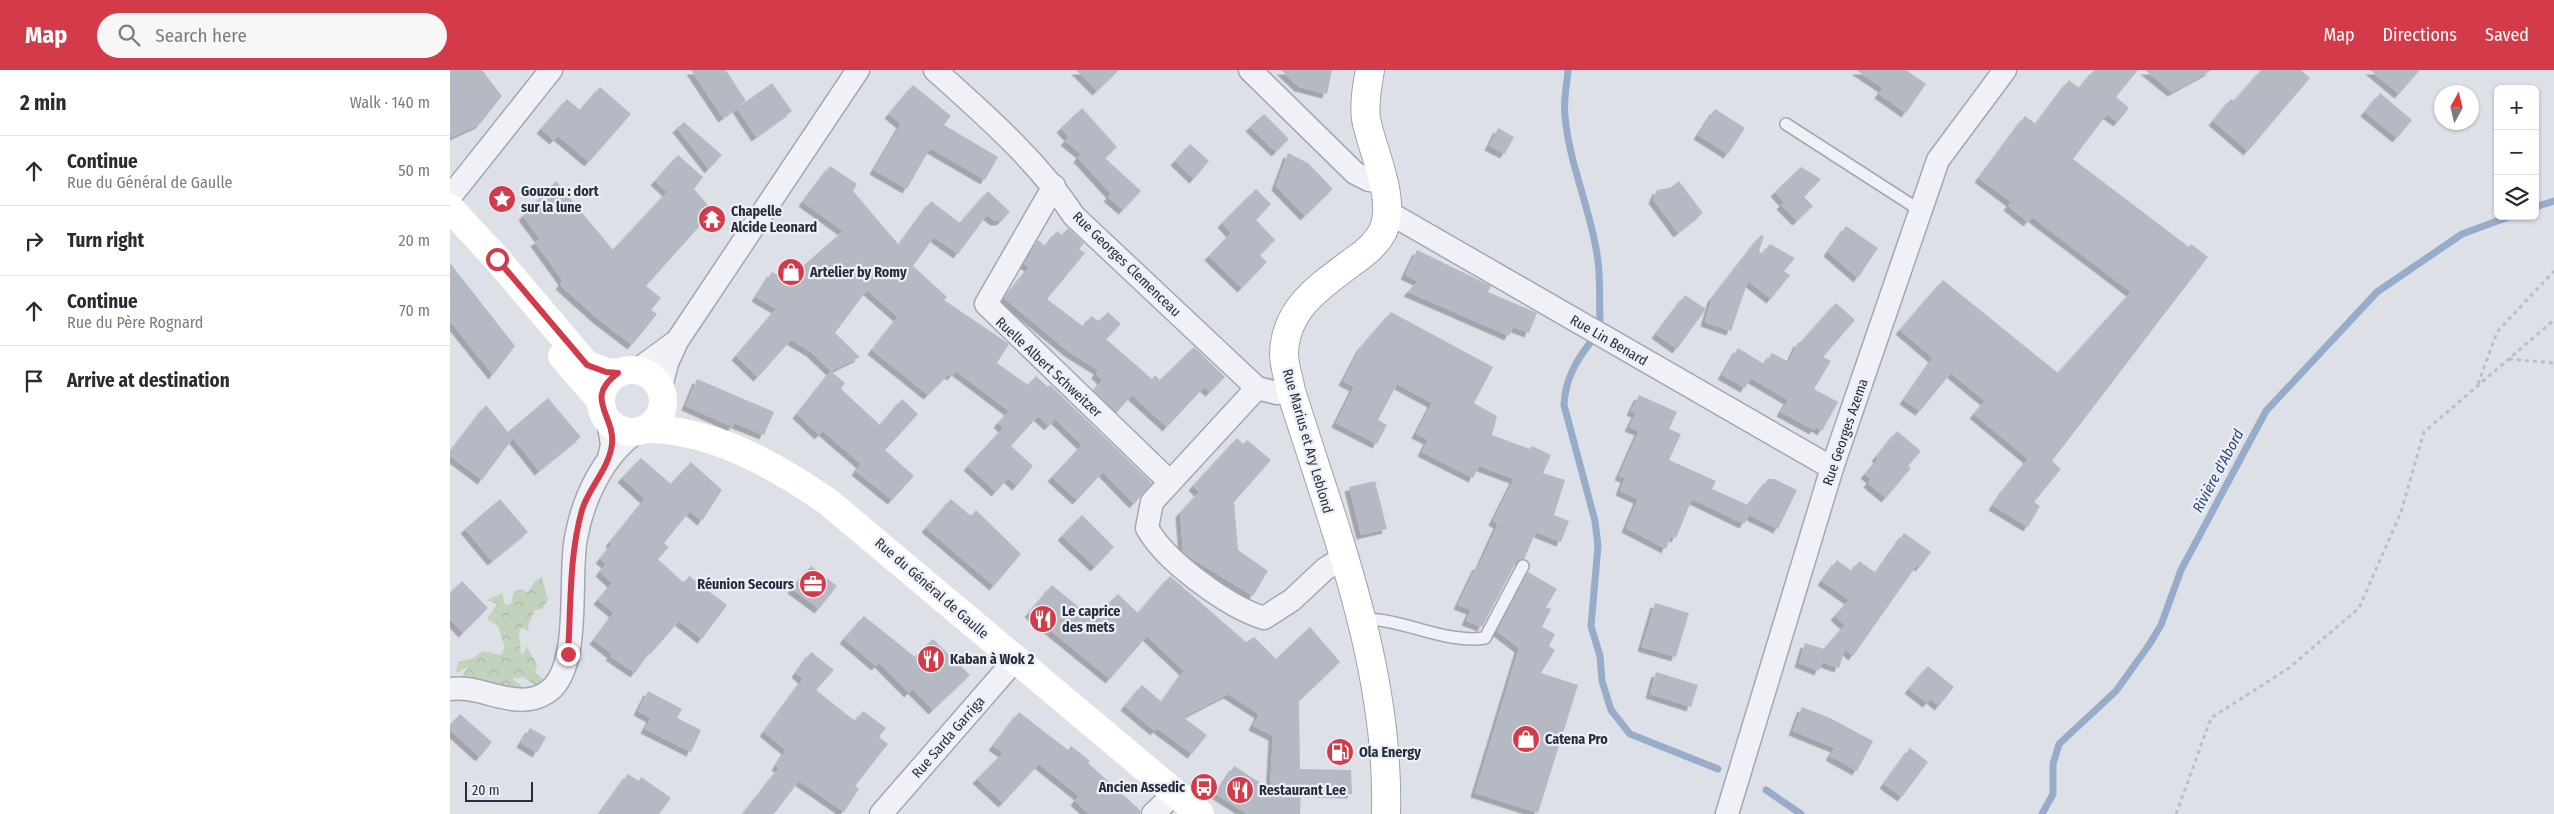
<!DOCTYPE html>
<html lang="en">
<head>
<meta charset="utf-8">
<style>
  body { margin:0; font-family:"Fira Sans Condensed",sans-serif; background:#f7f7f7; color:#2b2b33 }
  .controls { position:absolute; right:15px; top:15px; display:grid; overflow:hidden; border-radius:8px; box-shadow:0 1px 4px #0004 }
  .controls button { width:45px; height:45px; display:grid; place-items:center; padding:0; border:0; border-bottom:1px solid #e1e1e2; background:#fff; color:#2b2b33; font:25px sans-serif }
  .compass { position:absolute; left:1984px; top:15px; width:45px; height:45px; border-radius:50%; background:#fff; box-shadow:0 1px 4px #0004; rotate:8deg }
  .scale { position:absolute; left:15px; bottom:12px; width:68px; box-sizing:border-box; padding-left:5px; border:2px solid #262e3e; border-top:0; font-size:14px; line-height:18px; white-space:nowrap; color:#262e3e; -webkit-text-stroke:4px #eceff5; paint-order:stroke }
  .stop { position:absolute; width:15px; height:15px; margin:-11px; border:4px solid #d33b4b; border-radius:50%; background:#fff }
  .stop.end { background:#d33b4b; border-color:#fff; box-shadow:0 1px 5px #0008 }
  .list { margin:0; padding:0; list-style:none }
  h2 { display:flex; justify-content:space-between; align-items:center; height:65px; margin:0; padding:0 20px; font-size:21px }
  h2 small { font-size:16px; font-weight:400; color:#7c7c81 }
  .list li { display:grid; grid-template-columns:32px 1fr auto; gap:15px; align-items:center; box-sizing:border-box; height:70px; padding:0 20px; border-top:1px solid #e1e1e2 }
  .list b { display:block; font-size:19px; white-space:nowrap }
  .list p { margin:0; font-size:16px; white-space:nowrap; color:#7c7c81 }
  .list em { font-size:16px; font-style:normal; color:#7c7c81 }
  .icon { flex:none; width:28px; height:28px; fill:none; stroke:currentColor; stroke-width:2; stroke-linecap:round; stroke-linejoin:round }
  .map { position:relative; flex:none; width:2104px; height:744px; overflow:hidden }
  header { display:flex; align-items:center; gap:30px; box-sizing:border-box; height:70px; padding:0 25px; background:#d33b4b; color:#fff }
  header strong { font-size:24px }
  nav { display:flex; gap:28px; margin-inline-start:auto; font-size:18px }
  .search { width:350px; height:45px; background:#f7f7f7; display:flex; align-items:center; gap:12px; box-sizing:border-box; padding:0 18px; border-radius:28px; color:#7c7c81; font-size:19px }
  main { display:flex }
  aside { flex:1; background:#fff }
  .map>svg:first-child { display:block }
  .forest { fill:url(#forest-crowns) }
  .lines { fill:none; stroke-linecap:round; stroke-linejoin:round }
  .stream { stroke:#96acc9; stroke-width:7 }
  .building { fill:#b4b9c4; filter:url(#shadow) }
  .lane-casing { stroke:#a2a7b1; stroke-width:14 }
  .street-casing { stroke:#a2a7b1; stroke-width:25 }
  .primary-casing { stroke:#9ba4b4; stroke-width:30 }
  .path { stroke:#bbbec6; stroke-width:3; stroke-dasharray:4 4; stroke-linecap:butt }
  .lane { stroke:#eff1f6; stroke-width:11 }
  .street { stroke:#eff1f6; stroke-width:22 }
  .secondary { stroke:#fff; stroke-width:28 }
  .primary { stroke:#fff; stroke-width:28 }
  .route { stroke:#d33b4b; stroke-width:6 }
  .labels { text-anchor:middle; stroke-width:4.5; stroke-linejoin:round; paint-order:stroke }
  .poi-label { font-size:14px; font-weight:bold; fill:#262e3e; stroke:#eceff5; text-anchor:start }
  .street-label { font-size:14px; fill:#262e3e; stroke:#eceff5 }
  .water-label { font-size:15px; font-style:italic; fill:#2e4a74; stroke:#eceff5 }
</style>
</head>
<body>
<header>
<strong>Map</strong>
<div class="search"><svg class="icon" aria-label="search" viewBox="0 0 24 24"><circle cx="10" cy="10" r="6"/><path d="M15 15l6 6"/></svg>Search here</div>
<nav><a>Map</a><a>Directions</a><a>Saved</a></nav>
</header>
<main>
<aside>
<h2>2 min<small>Walk · 140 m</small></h2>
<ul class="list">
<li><svg class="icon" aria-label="ahead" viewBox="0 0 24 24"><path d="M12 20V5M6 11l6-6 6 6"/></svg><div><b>Continue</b><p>Rue du Général de Gaulle</p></div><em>50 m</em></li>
<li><svg class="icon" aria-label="right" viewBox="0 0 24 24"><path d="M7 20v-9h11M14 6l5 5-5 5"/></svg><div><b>Turn right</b></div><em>20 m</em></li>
<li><svg class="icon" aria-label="ahead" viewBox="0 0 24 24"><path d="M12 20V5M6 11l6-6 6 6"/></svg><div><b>Continue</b><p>Rue du Père Rognard</p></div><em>70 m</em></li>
<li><svg class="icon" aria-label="arrive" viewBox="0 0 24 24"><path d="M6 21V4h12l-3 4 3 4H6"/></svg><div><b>Arrive at destination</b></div></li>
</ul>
</aside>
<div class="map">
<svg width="2104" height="744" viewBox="0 0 2104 744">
  <defs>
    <pattern id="forest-crowns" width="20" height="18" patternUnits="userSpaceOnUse" patternTransform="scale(1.25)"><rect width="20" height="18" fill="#c2d2bd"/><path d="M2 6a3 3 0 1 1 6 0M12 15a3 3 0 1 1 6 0" fill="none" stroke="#a7b5a4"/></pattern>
    <filter id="shadow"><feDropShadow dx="-4.5" dy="4.5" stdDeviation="0" flood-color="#0004"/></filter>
  </defs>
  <rect width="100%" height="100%" fill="#dde0e7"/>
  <path class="forest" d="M92 507 98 530 92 539 85 540 78 556 79 562 72 557 69 562 71 585 75 581 76 575 87 595 85 602 103 618 90 619 73 607 62 609 71 615 73 620 24 613 27 609 21 608 7 613 18 597 6 603 8 592 23 588 33 581 51 585 55 578 48 556 37 549 47 534 37 530 52 523 55 535 61 534 64 521 71 519 78 522 85 511Z"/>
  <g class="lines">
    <g class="stream">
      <path d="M1118 0C1117 15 1113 31 1115 46 1119 93 1140 138 1147 184 1151 207 1149 227 1150 249"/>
      <path d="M2085 137 2104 131"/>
      <path d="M1140 273C1125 292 1115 311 1114 335L1145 451 1148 476 1141 556 1150 586 1152 611 1161 640 1180 664 1268 699"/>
      <path d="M1316 720 1351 744"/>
      <path d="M1592 744 1603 724V694L1609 674 1666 621 1699 575 1711 555 1731 500 1816 341 1927 222 2012 164 2061 146"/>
    </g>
  </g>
  <g class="building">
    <path d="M0 0H32L52 26 30 54 0 68Z"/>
    <path d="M241 0H276L296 31 273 48Z"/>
    <path d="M626 0H669L647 21Z"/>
    <path d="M831 0H882L877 24 849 17Z"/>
    <path d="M1406 0H1456L1476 14 1456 43 1429 24 1433 18Z"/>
    <path d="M1644 0H1688L1666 27 1679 38 1668 52 1657 44 1623 89 1739 177 1741 174 1758 187 1602 391 1611 399 1584 432 1590 436 1578 457 1543 436 1554 419 1578 389 1524 344 1535 331 1501 303 1470 341 1454 330 1483 288 1450 260 1493 210 1608 303 1681 222 1582 147 1578 152 1558 136 1561 132 1529 108 1575 46 1586 54 1619 10 1629 18Z"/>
    <path d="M1695 0H1762L1722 22Z"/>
    <path d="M1811 0H1851L1860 8 1798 81 1763 51 1781 29 1784 31Z"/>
    <path d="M1920 0H1970L1949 24Z"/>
    <path d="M322 13 342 41 306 67 287 38Z"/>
    <path d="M463 15 501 46 494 55 548 87 535 110 480 78 457 119 424 100 451 54 439 44Z"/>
    <path d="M150 17 181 44 139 92 108 66 104 70 91 59 117 29 130 40Z"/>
    <path d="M1930 23 1962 50 1947 68 1915 42Z"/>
    <path d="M632 38 667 77 655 88 691 121 673 140 658 127 661 124 628 88 631 84 615 71 619 67 611 58Z"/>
    <path d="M1265 39 1295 58 1278 84 1248 65Z"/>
    <path d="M814 44 839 69 826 82 800 57Z"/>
    <path d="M234 52 272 85 259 99 227 58Z"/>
    <path d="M1048 58 1064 67 1055 84 1039 76Z"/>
    <path d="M740 74 759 91 744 109 725 91Z"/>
    <path d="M838 83 858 93 883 119 855 146 826 116Z"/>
    <path d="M228 85 253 107 244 119 263 141 196 216 211 228 201 240 207 244 182 275 148 249 110 215 113 211 85 172 90 169 73 146 106 111 163 180 217 122 205 111Z"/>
    <path d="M380 96 407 114 403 121 449 175 481 131 510 153 538 121 560 142 551 151H545L537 145 508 184 484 167 463 196 497 227 494 230 559 274 547 293 578 315 586 306 598 317 600 315 702 413 684 434 653 402 627 430 602 407 632 375 605 349 599 356 588 346 561 376 583 396 567 416 558 408 546 422 518 396 553 358 548 353 559 341 506 301 502 306 499 304 478 325 422 280 448 247 417 220 385 263 410 287 381 301 361 282 341 270 308 307 286 286 326 239 306 227 322 202 337 210 393 161 353 132Z"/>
    <path d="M1351 97 1371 109 1354 127 1363 136 1347 151 1331 135 1334 132 1325 122Z"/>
    <path d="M1229 111 1253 143 1228 163 1203 129 1207 120 1220 118Z"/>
    <path d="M806 119 821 134 806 150 825 170 810 185 817 192 792 218 759 186 781 163 772 153Z"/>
    <path d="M1396 156 1428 178 1408 208 1378 182Z"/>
    <path d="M618 158 634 173 629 179 635 183 597 229 634 257 641 246 649 251 658 242 671 254 656 269 702 309 705 305 710 310 744 277 775 307 760 322 754 317 717 357 682 325 667 342 644 321 652 310 646 304 648 300 619 282 554 228 579 197 574 194 588 170 595 176 607 161 612 165Z"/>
    <path d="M1311 165 1314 166 1309 181 1312 184 1320 174 1345 188 1334 201 1340 205 1321 229 1298 211 1281 261 1255 252 1262 228Z"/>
    <path d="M967 180 1041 216 1038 222 1087 243 1079 263 1063 257 1059 266 958 222 968 211 955 205Z"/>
    <path d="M0 193 65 276 43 305 0 251Z"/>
    <path d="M1235 225 1256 239 1227 279 1206 264Z"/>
    <path d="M1386 233 1405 250 1373 287 1381 291 1364 319 1388 332 1372 361 1366 357 1364 360 1331 342 1338 330 1301 308 1295 318 1272 305 1288 278 1314 294 1322 283 1339 292 1348 272 1350 273Z"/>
    <path d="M941 242 1043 297 1024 333 1047 346 1042 365 1080 379 1082 376 1101 385 1093 403 1115 410 1104 445 1119 451 1111 472 1086 462 1074 489 1066 492 1032 557 1016 551 1021 540 1008 535 1027 495 1029 496 1048 454 1043 451 1064 409 1029 396 1023 408 972 382 978 370 966 364 982 333 947 314 928 350 937 355 927 374 886 353 904 317 893 311 911 277Z"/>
    <path d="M381 301 395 313 391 319 430 355 452 329 468 344 435 380 464 406 442 430 406 401 411 394 373 361 369 365 347 344Z"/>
    <path d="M247 309 324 342 314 365 284 353 283 357 236 336Z"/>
    <path d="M1189 325 1227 342 1219 359 1231 364 1219 390 1266 411 1262 419 1298 435 1318 409H1324L1347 420 1328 459 1299 445 1294 454 1242 429 1226 468 1221 466 1216 479 1176 458 1188 429 1170 421 1175 408 1169 406 1189 361 1179 357 1186 343 1181 341Z"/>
    <path d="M98 328 131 367 89 401 63 368 32 410 0 386V382L36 335 58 362Z"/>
    <path d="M1447 361 1471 381 1458 396 1461 398 1436 428 1418 413 1421 409 1415 404 1428 389 1426 387Z"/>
    <path d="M787 368 793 374 797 370 821 390 784 432 788 480 818 501 803 526 741 488 733 481 730 443 749 422 743 416Z"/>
    <path d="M191 388 221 414 241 392 272 420 252 451 240 441 214 473 219 477 208 489 234 513 239 506 277 535 252 569 229 551 204 580 202 579 185 603 160 586 162 584 144 570 164 543 148 530 162 513 150 502 156 494 150 489 162 474 160 472 195 429 172 408Z"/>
    <path d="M925 411 937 459 911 465 899 417Z"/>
    <path d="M50 429 78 462 42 491 15 459Z"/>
    <path d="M501 429 521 446 526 440 571 484 544 516 476 458Z"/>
    <path d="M632 445 664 477 645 497 612 466Z"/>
    <path d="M1454 463 1481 482 1470 497 1467 495 1403 586 1395 579 1389 598 1372 592 1369 601 1349 593 1355 573 1374 579 1395 555 1385 546 1399 530 1372 511 1387 490 1402 501 1409 491 1426 503Z"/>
    <path d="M361 496 387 516 369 539 342 519Z"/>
    <path d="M1078 502 1107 519 1096 537 1101 539 1092 557 1105 564 1099 576 1105 580 1091 603 1128 615 1088 743 1025 723 1069 578 1047 561Z"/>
    <path d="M720 506 796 572 804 567 826 589 860 557 890 592 849 631 850 699 901 700 902 724 851 722 850 744H797L766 724 784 696 820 719 823 666 803 656 809 644 778 624 733 647 757 665 742 684 707 658 705 661 675 636 692 615 712 632 734 601 697 566 660 609 579 543 602 515 643 549 668 524 688 543Z"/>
    <path d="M12 511 38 538 13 563 0 549V523Z"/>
    <path d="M1205 533 1239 543 1226 587 1192 577Z"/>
    <path d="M414 546 465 587 483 569 520 605 483 640 462 619 459 623 429 593 426 596 394 569Z"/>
    <path d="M361 582 384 600 366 620 401 648 406 651 413 641 436 658 429 667 438 674 405 716 409 719 394 742 349 711 324 744H293L329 698 326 696 336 680 314 662 353 609 346 603Z"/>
    <path d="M1478 596 1504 617 1489 636 1481 629 1477 633 1459 619Z"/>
    <path d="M1206 602 1248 615 1241 637 1200 624Z"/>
    <path d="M198 621 232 639 227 648 251 660 241 682 195 659 201 648 188 641Z"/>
    <path d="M1352 637 1380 648 1423 671 1407 701 1380 686 1385 678 1343 661Z"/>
    <path d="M569 642 618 680 621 676 640 691 638 693 690 740V744H639L625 731 629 726 589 694 553 733 527 709 553 683 543 676Z"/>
    <path d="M10 644 42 672 30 687 0 660V656Z"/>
    <path d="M80 658 96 667 87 683 71 673Z"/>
    <path d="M1460 678 1478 692 1452 727 1434 714Z"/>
    <path d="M178 704 189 711 191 707 221 728 209 744H149Z"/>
  </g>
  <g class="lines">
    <g class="lane-casing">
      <g id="lane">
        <path d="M1336 54 1471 141"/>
        <path d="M912 549C953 548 994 574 1035 568L1073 496"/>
      </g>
    </g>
    <g class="street-casing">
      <g id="street">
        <path d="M485 0C535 45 587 90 624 146L807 318 827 323 841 321"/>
        <path d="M800 0 905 103 919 110 933 112"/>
        <path d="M604 116 536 234 720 412"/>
        <path d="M0 127 101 0"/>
        <path d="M936 141 1382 398"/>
        <path d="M187 300 224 273"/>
        <path d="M211 317 217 293 227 271 408 0"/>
        <path d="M807 318 702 432 697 458C715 491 778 537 814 548L842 530 875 499 893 488"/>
        <path d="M158 351 162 374 159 389"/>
        <path d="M0 619C31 614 66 642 96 623 133 601 118 506 126 468 133 429 153 385 187 362"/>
        <path d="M431 744 565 590"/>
        <path d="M703 744 724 724"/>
        <path d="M1277 744 1382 398 1488 90 1555 0"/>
      </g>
    </g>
    <g class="primary-casing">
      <path id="primary" d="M920 0C917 16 914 33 916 49 922 81 947 129 933 161 926 175 913 185 901 193 869 217 835 239 834 284 834 296 839 309 841 321 884 458 940 598 936 744"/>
    </g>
    <g class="path">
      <path d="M2059 289 2104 293"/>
      <path d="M2028 314 2047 262 2104 201"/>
      <path d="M1726 744 1761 648 1839 598 1909 538 1951 442 1974 362 2104 250"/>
    </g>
    <use href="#lane" class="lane"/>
    <use href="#street" class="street"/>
    <g class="secondary">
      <path d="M0 138 47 189 137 295 156 302 168 303"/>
      <path d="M112 286 151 331"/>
      <circle cx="182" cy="331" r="31"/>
      <path d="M196 359C262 359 324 395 377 431L750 744"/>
    </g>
    <use href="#primary" class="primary"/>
  </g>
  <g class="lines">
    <path class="route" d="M47 189 137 295 156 302 168 303C133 328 165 345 162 374 159 399 139 417 132 440 119 486 121 536 118 584"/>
  </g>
  <defs>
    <g id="sight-disc" transform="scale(1.4375)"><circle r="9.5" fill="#d33b4b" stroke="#eceff5"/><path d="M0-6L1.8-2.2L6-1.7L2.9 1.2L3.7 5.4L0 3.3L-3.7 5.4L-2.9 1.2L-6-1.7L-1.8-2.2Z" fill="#fff"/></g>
    <g id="temple-disc" transform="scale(1.4375)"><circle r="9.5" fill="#d33b4b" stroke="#eceff5"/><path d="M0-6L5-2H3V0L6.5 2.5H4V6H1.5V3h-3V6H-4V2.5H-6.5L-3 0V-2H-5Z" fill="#fff"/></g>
    <g id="shop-disc" transform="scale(1.4375)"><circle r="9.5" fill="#d33b4b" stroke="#eceff5"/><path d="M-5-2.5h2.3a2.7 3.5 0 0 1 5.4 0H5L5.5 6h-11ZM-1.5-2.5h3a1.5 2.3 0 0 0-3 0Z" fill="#fff"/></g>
    <g id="office-disc" transform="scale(1.4375)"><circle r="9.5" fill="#d33b4b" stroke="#eceff5"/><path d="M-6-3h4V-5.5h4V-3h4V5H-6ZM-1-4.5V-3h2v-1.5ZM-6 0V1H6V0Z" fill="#fff"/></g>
    <g id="restaurant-disc" transform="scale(1.4375)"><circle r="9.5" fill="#d33b4b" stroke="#eceff5"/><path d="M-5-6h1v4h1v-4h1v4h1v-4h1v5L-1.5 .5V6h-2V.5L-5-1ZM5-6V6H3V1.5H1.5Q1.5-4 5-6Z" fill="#fff"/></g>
    <g id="fuel-disc" transform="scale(1.4375)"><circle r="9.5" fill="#d33b4b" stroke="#eceff5"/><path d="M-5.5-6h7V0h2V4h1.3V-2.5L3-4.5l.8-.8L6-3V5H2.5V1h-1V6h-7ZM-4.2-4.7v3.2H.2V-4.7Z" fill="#fff"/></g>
    <g id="bus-disc" transform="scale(1.4375)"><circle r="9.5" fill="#d33b4b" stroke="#eceff5"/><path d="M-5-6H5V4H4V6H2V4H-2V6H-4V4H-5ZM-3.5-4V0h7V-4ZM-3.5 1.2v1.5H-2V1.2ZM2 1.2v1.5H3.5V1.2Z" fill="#fff"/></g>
  </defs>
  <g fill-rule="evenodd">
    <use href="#sight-disc" x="52" y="129"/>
    <use href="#temple-disc" x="262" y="149"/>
    <use href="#shop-disc" x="341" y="202"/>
    <use href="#office-disc" x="363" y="514"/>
    <use href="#restaurant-disc" x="593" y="549"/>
    <use href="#restaurant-disc" x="481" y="589"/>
    <use href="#shop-disc" x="1076" y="669"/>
    <use href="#fuel-disc" x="890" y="682"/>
    <use href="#bus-disc" x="754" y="717"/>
    <use href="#restaurant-disc" x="790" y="720"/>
  </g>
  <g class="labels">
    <g class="poi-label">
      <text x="71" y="126">Gouzou : dort<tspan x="71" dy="16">sur la lune</tspan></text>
      <text x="281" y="146">Chapelle<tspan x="281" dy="16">Alcide Leonard</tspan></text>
      <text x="360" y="207">Artelier by Romy</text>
      <text x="344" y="519" text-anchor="end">Réunion Secours</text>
      <text x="612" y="546">Le caprice<tspan x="612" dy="16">des mets</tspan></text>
      <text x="500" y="594">Kaban à Wok 2</text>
      <text x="1095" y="674">Catena Pro</text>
      <text x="909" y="687">Ola Energy</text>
      <text x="735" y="722" text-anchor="end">Ancien Assedic</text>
      <text x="809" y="725">Restaurant Lee</text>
    </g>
    <g class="street-label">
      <text transform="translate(677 194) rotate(44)" y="5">Rue Georges Clemenceau</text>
      <text transform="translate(1159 270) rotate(30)" y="5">Rue Lin Benard</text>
      <text transform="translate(599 297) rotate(43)" y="5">Ruelle Albert Schweitzer</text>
      <text transform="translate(1395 362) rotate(-71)" y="5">Rue Georges Azema</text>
      <text transform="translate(858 371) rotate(74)" y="5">Rue Marius et Ary Leblond</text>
      <text transform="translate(482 518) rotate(41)" y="5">Rue du Général de Gaulle</text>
      <text transform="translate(498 667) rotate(-49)" y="5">Rue Sarda Garriga</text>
    </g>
    <g class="water-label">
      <text transform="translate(1768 401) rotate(-62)" y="5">Rivière d'Abord</text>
    </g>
  </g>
</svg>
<div class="controls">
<button>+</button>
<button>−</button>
<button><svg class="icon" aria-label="layers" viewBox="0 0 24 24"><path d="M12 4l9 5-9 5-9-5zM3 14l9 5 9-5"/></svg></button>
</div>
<svg class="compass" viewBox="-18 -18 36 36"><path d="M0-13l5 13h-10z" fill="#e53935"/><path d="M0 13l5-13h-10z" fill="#7c7c81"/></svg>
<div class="scale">20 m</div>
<div class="stop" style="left:47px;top:189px"></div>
<div class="stop end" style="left:118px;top:584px"></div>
</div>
</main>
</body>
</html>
